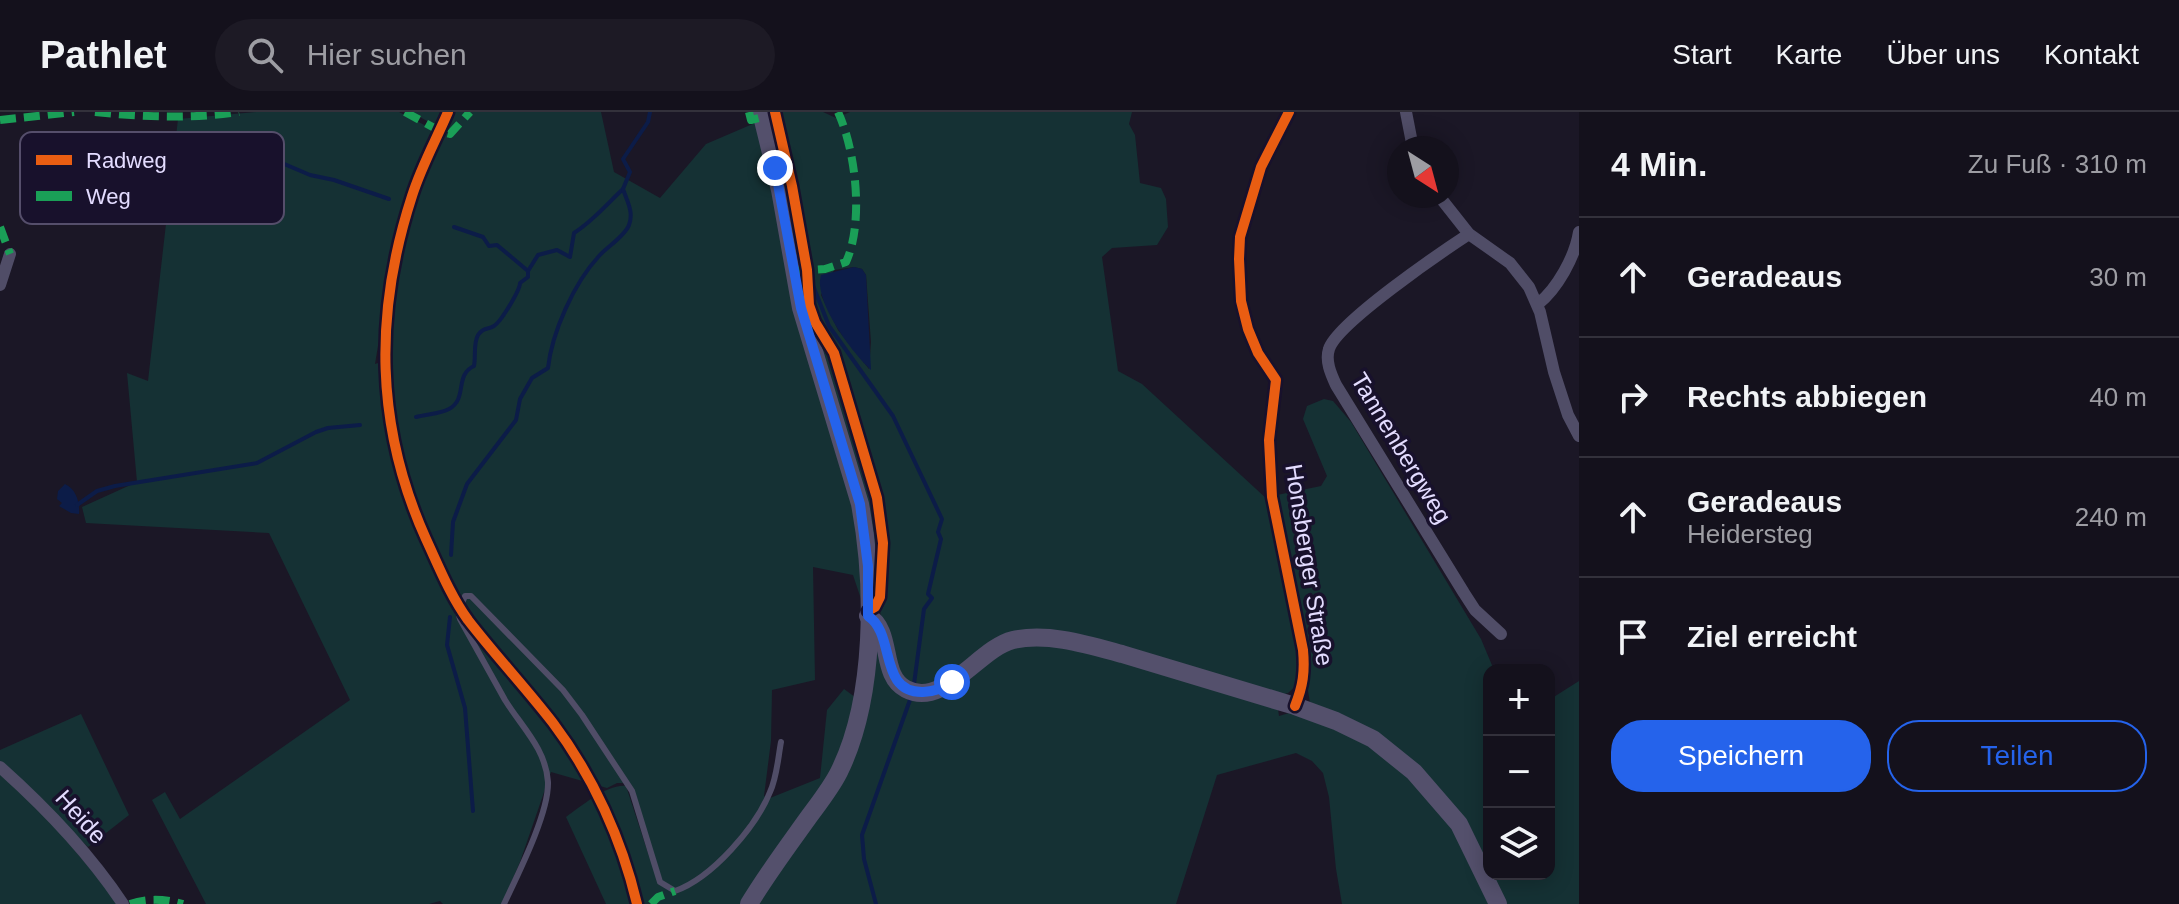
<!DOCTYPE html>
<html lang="de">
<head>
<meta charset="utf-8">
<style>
  body { margin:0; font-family:Helvetica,sans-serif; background:#1d1a25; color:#f1f3f6 }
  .controls { position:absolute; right:24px; bottom:24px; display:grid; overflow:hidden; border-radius:16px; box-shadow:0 4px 20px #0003 }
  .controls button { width:72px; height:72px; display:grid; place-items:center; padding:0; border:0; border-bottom:2px solid #33313b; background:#14111c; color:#f1f3f6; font:40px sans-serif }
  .compass { position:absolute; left:1387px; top:24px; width:72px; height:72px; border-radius:50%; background:#14111c; box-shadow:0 4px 20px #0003; rotate:144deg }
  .stop { position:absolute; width:24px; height:24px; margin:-18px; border:6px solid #2563eb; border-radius:50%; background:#fff }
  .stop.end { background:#2563eb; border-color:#fff; box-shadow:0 2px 8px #0008 }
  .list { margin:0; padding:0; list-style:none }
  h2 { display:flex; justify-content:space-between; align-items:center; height:104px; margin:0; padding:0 32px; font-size:34px }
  h2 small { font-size:26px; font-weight:400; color:#9d9da3 }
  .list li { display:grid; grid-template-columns:52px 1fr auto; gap:24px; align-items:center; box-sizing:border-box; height:120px; padding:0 32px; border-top:2px solid #33313b }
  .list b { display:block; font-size:30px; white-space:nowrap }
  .list p { margin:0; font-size:26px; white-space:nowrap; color:#9d9da3 }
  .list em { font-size:26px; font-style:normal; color:#9d9da3 }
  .actions { display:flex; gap:16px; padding:24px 32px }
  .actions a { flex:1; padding:18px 0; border:2px solid #2563eb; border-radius:32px; text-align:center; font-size:28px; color:#2563eb }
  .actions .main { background:#2563eb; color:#fff }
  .icon { flex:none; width:44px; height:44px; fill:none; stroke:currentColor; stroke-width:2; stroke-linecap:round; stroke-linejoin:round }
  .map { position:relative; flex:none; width:1579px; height:792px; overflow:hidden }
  header { display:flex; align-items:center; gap:48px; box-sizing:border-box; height:112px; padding:0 40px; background:#14111c; border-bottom:2px solid #33313b }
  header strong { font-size:38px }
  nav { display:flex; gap:44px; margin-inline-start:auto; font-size:28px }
  .search { width:560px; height:72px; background:#1d1a25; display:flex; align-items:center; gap:20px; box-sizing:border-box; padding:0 28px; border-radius:44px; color:#9d9da3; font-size:30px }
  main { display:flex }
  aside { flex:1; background:#14111c }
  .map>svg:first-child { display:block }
  .green { fill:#153134; fill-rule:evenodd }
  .water { fill:#0c1c48 }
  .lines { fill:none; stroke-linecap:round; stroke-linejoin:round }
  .stream { stroke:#0c1c48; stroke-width:4 }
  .lane { stroke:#504d67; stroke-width:6 }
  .street { stroke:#504d67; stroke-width:12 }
  .secondary { stroke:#54506c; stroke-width:18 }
  .quiet { stroke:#1a9f57; stroke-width:8; stroke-dasharray:16 8; stroke-linecap:butt }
  .cycleway-casing { stroke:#18112c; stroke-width:15 }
  .cycleway { stroke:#e95d12; stroke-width:10 }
  .route { stroke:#2563eb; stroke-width:10 }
  .labels { text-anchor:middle; stroke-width:7; stroke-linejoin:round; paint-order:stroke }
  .street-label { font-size:24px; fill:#e3dcff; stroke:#18112c }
  .key { fill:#18112c; stroke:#554e6b; stroke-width:2 }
  .key-label { font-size:22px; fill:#e3dcff }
</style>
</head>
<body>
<header>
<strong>Pathlet</strong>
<div class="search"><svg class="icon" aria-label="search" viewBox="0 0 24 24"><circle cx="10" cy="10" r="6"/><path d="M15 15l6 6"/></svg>Hier suchen</div>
<nav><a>Start</a><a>Karte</a><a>Über uns</a><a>Kontakt</a></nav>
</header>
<main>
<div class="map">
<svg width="1579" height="792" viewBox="0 0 1579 792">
  <rect width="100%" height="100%" fill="#1b1726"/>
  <g class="green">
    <path d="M256 0H399L436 19 422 53 425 56 443 18 411 0H601L614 60 660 86 706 32 755 11 855 394 864 496 853 463 813 455 815 568 772 578 771 629 764 684 770 686 820 666 827 598 844 577 859 588 868 504 891 556 921 580 995 535 1051 528 1278 597 1279 604 1289 601 1356 623 1398 651 1458 721 1496 792H1342L1336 757 1329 685 1323 661 1312 649 1296 641 1217 663 1176 792H606L566 705C582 694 607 672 626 674L649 744 629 671H617L607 676 551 660 520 750 502 792H443L440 789 429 792H206L152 688 165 680 180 707 350 588 269 421 86 411 82 395 137 370 127 261 148 269 178 7ZM392 148 397 153 387 248 375 252Z"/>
    <path d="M769 0H823L836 6 850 0H1132L1129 12 1135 23 1140 71 1161 76 1166 87 1168 115 1157 133 1112 136 1102 145 1118 259 1142 272 1268 388 1299 533V571L1288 581 1275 585 1031 524 941 574 903 570 881 507 872 418 803 185ZM854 155 862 157 866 163 871 230 869 257 838 218 821 183 834 158Z"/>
    <path d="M1324 287 1333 289 1351 310 1481 527 1494 558H1489V762H1549V588L1579 569V792H1500L1433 678 1310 591 1277 383 1321 374 1327 364 1303 307 1307 294Z"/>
    <path d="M81 602 129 703 88 735 0 652V638Z"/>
    <path d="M0 659 29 684 120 792H0Z"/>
  </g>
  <g class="water">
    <path d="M854 155 862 157 866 163 871 258C853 242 813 189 821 163Z"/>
    <path d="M65 372C76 377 80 390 79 402L71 401 59 394 62 391 57 387 58 379Z"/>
  </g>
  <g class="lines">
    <g class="stream">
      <path d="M194 30 254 39 310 63 334 68 389 87"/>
      <path d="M454 115 483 125 489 134 497 133 528 159 538 143 557 138 570 145 574 121C593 109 606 93 623 77"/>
      <path d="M812 171 829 214 893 304 942 407 938 420 941 427 928 482 932 486 924 497 914 572"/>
      <path d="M416 305C426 302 440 302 449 297 468 287 454 263 474 254 476 244 473 232 478 223 483 215 488 218 494 214 501 210 520 178 520 171L528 165V159"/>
      <path d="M77 393 97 379 115 374 257 351 316 320 328 316 360 313"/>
      <path d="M451 443 453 410 467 372 516 308 520 287 532 266 548 256C552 220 574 171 599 144 607 135 625 124 629 113 634 100 627 89 623 77L630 60 623 47 648 10 650 0"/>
      <path d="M450 505 447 533 465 596 473 699"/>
      <path d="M876 792 864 747 862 723 911 585"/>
    </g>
    <path class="lane" d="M504 792C518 762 549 701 548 670 546 637 521 614 505 588 490 561 475 534 460 507L458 500 465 484H471L563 578 582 603 632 679 660 770 675 779C712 766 756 715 770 680 777 665 778 646 781 630"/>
    <g class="street">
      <path d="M1289 0 1261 55 1240 125 1239 147 1241 189 1248 217 1258 241 1276 268 1269 328 1272 385 1303 538C1305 560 1303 574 1295 594"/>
      <path d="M1406 0 1413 36"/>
      <path d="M1439 84 1469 122 1510 151 1529 175 1540 200 1554 260 1568 303 1579 324"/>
      <path d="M1469 122C1443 139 1337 211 1329 237 1325 249 1331 262 1336 273L1464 481 1475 498 1501 522"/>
      <path d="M0 173 10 142"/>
      <path d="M1538 192C1557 177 1575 145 1579 120"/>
      <path d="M0 655C46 696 89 741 123 792"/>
    </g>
    <g class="secondary">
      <path d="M868 504C894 520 879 563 906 577 944 597 979 536 1013 528 1048 520 1089 533 1122 542L1295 594 1336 609 1373 627 1414 660 1459 712 1498 792"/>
      <path d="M749 792C767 762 788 734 808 706 819 691 831 676 839 660 876 585 875 472 860 392L801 196 780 78 761 0"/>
    </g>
    <g class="quiet">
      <path d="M95 0C144 5 191 7 239 0"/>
      <path d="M405 0 440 19 450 22 470 0"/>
      <path d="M749 0 751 8 763 5"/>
      <path d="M0 8 74 0"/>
      <path d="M0 115 10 142"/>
      <path d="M794 159 825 157 846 150C864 111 856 39 838 0"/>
      <path d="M130 792C147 786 165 787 183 792"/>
      <path d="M651 792 658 785 675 779"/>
    </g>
    <g class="cycleway-casing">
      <g id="cycleway">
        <path d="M448 0C436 28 421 55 412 84 374 201 375 314 426 427 439 455 450 483 468 508 495 543 526 576 553 611 593 664 622 728 637 792"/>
        <path d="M775 0 792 74 807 158 809 193 815 210 834 241 877 386 883 431 880 485 875 495 868 499"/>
        <path d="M1289 0 1261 55 1240 125 1239 147 1241 189 1248 217 1258 241 1276 268 1269 328 1272 385 1303 538C1305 560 1303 574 1295 594"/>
      </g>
    </g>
    <use href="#cycleway" class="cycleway"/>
  </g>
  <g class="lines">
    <path class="route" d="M775 56 801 196 860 392 868 454V504C896 522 878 581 923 580 934 580 943 576 952 570"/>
  </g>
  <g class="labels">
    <g class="street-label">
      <text transform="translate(1401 336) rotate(59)" y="8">Tannenbergweg</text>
      <text transform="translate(1309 453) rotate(81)" y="8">Honsberger Straße</text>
      <text transform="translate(81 705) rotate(48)" y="8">Heide</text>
    </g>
  </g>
  <rect x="20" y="20" width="264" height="92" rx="12" class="key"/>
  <rect x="36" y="43" width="36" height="10" fill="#e95d12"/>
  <rect x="36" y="79" width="36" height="10" fill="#1a9f57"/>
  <g class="key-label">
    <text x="86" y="56">Radweg</text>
    <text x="86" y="92">Weg</text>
  </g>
</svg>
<div class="controls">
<button>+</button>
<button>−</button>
<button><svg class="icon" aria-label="layers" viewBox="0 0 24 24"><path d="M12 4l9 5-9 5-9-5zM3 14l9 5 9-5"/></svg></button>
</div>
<svg class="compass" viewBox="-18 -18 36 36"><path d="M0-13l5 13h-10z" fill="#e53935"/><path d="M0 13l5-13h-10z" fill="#9d9da3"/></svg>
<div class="stop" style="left:952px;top:570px"></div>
<div class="stop end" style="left:775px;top:56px"></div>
</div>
<aside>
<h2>4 Min.<small>Zu Fuß · 310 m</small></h2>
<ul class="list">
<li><svg class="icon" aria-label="ahead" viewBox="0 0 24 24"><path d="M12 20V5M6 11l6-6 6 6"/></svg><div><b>Geradeaus</b></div><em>30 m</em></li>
<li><svg class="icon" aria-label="right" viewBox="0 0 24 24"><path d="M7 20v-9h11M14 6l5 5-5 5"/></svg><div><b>Rechts abbiegen</b></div><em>40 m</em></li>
<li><svg class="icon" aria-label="ahead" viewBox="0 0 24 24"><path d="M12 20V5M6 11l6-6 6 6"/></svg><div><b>Geradeaus</b><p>Heidersteg</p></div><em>240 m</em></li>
<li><svg class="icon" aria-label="arrive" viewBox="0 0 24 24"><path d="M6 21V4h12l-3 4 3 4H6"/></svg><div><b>Ziel erreicht</b></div></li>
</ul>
<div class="actions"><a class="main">Speichern</a><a>Teilen</a></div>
</aside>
</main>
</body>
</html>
